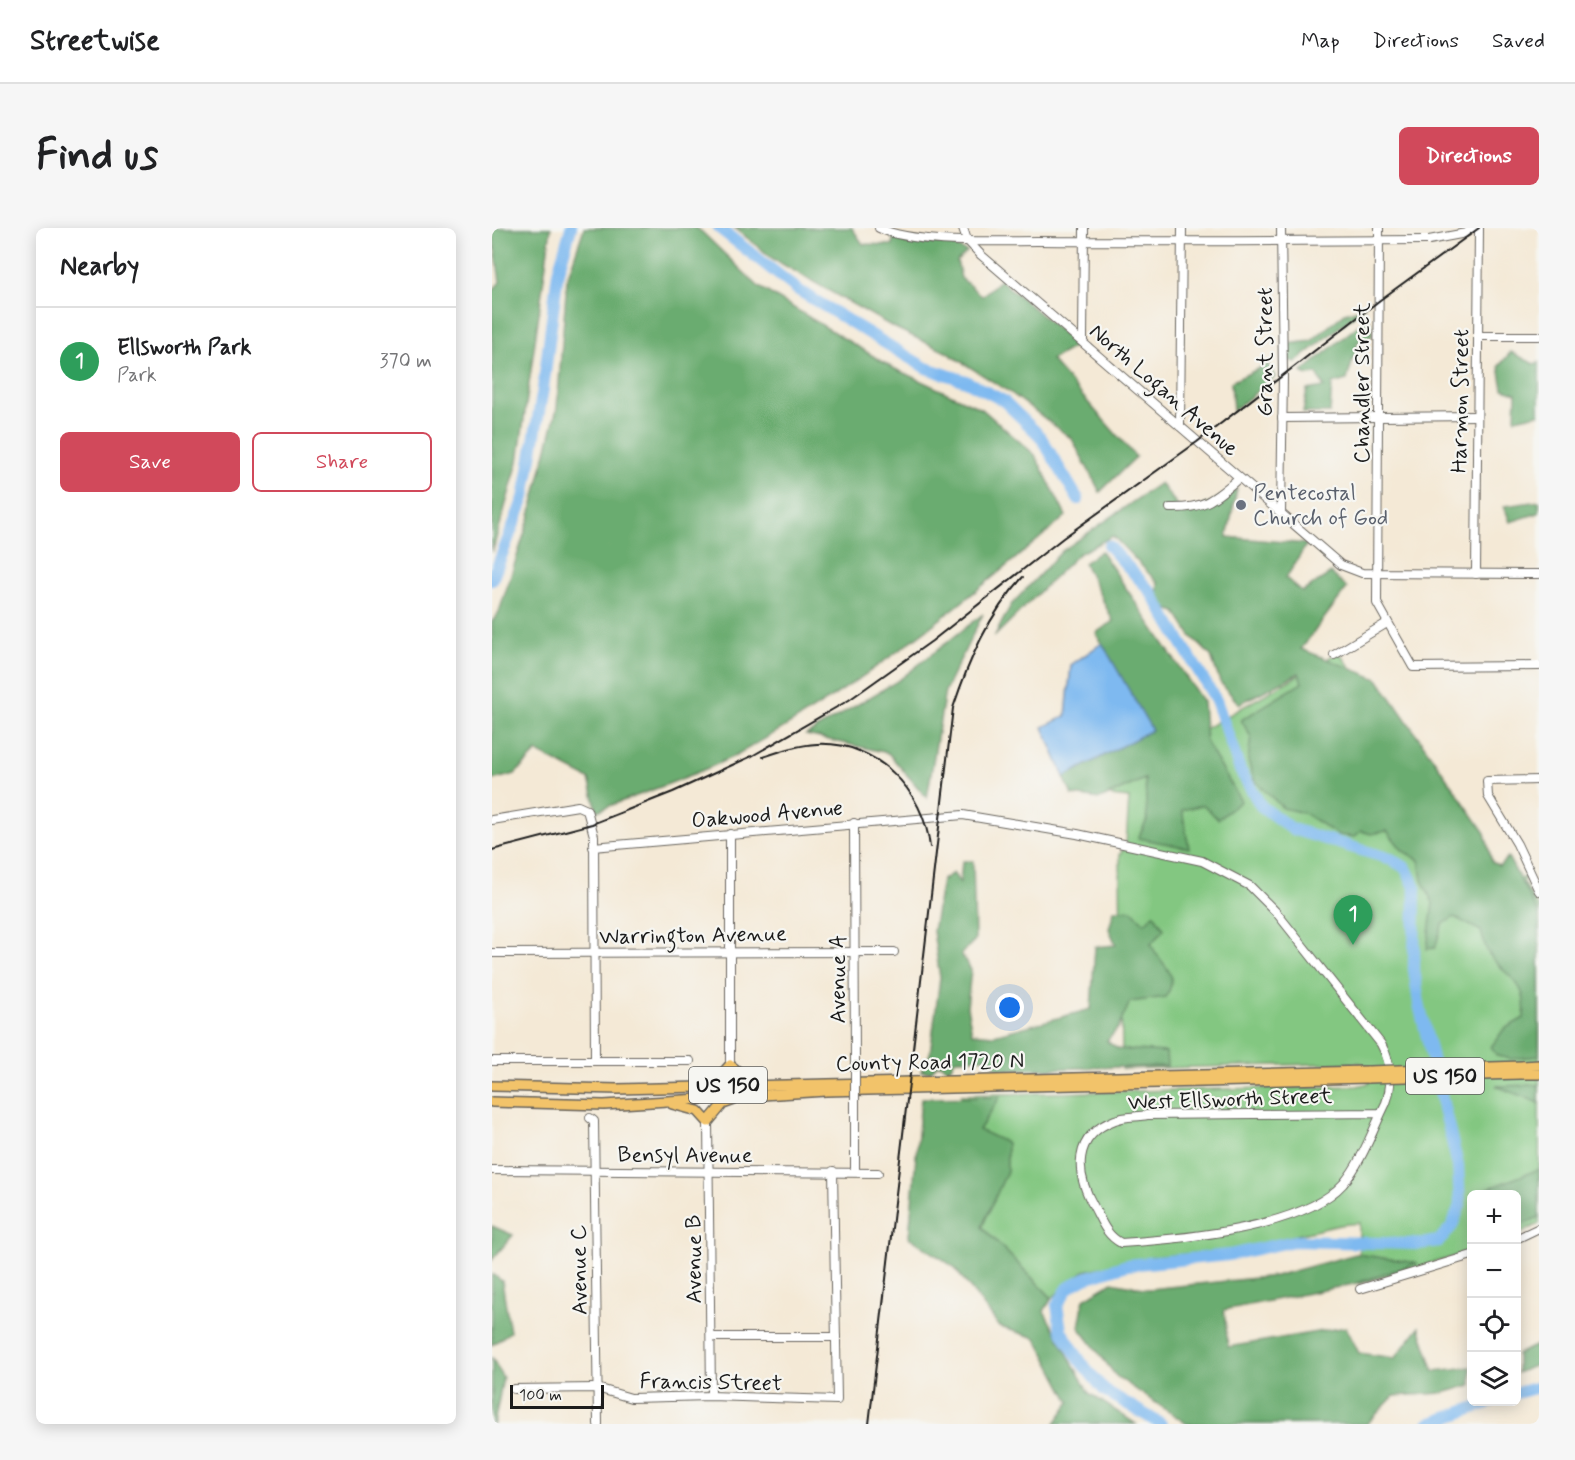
<!DOCTYPE html>
<html lang="en">
<head>
<meta charset="utf-8">
<style>
  body { margin:0; font-family:Mynerve,sans-serif; background:#f6f6f6; color:#202124 }
  .controls { position:absolute; right:18px; bottom:18px; display:grid; overflow:hidden; border-radius:9px; box-shadow:0 3px 15px #0003 }
  .controls button { width:54px; height:54px; display:grid; place-items:center; padding:0; border:0; border-bottom:2px solid #e0e0e0; background:#fff; color:#202124; font:30px sans-serif }
  .scale { position:absolute; left:18px; bottom:15px; width:94px; box-sizing:border-box; padding-left:6px; border:3px solid #1c1c1c; border-top:0; font-size:16px; line-height:21px; white-space:nowrap; color:#1c1c1c; -webkit-text-stroke:4px #f6f6f2; paint-order:stroke }
  .you { position:absolute; left:518px; top:780px; width:21px; height:21px; margin:-15px; border:4px solid #fff; border-radius:50%; background:#1a73e8; box-shadow:0 0 0 9px #1a73e833 }
  .badge { display:grid; place-items:center; width:39px; height:39px; border-radius:50%; background:#d1495b; color:#fff; font-size:20px; font-weight:700 }
  .pin { position:absolute; translate:-50% -50px; filter:drop-shadow(0 2px 3px #0008) }
  .pin::after { content:''; position:absolute; top:32px; width:21px; height:18px; background:inherit; clip-path:polygon(0 0,100% 0,50% 100%) }
  .list { margin:0; padding:0; list-style:none }
  h2 { display:flex; justify-content:space-between; align-items:center; height:78px; margin:0; padding:0 24px; font-size:26px }
  h2 small { font-size:20px; font-weight:400; color:#757577 }
  .list li { display:grid; grid-template-columns:39px 1fr auto; gap:18px; align-items:center; box-sizing:border-box; height:108px; padding:0 24px; border-top:2px solid #e0e0e0 }
  .list b { display:block; font-size:22px; white-space:nowrap }
  .list p { margin:0; font-size:20px; white-space:nowrap; color:#757577 }
  .list em { font-size:20px; font-style:normal; color:#757577 }
  .actions { display:flex; gap:12px; padding:18px 24px }
  .actions a { flex:1; padding:14px 0; border:2px solid #d1495b; border-radius:9px; text-align:center; font-size:21px; color:#d1495b }
  .actions .main { background:#d1495b; color:#fff }
  .icon { flex:none; width:33px; height:33px; fill:none; stroke:currentColor; stroke-width:2; stroke-linecap:round; stroke-linejoin:round }
  .map { position:relative; flex:none; width:1047px; height:1196px; overflow:hidden; border-radius:9px }
  header { display:flex; align-items:center; gap:36px; box-sizing:border-box; height:84px; padding:0 30px; background:#fff; border-bottom:2px solid #e0e0e0 }
  header strong { font-size:28px }
  nav { display:flex; gap:33px; margin-inline-start:auto; font-size:21px }
  .intro { display:flex; align-items:center; justify-content:space-between; box-sizing:border-box; height:144px; padding:0 36px }
  h1 { margin:0; font-size:42px }
  .button { padding:15px 27px; border-radius:9px; background:#d1495b; color:#fff; font-size:21px; font-weight:700 }
  main { display:flex; gap:36px; padding:0 36px }
  aside { flex:1; background:#fff; border-radius:9px; box-shadow:0 3px 15px #0003 }
  .map>svg:first-child { display:block }
  .green { fill:#83c781; stroke:#50724e; stroke-width:1.5 }
  .forest { fill:#6aac6f; stroke:#436446; stroke-width:1.5 }
  .water { fill:#7eb9f0; stroke:#4d6a86; stroke-width:1.5 }
  .lines { fill:none; stroke-linecap:round; stroke-linejoin:round }
  .river { stroke:#7eb9f0; stroke-width:12 }
  .minor-casing { stroke:#68645d; stroke-width:10 }
  .major-casing { stroke:#68645d; stroke-width:12 }
  .minor { stroke:#fff; stroke-width:8 }
  .major { stroke:#f2c36a; stroke-width:9 }
  .rail { stroke:#1c1c1c; stroke-width:2 }
  .minor-bridge-casing { stroke:#68645d; stroke-width:10; stroke-linecap:butt }
  .major-bridge-casing { stroke:#68645d; stroke-width:12; stroke-linecap:butt }
  .minor-bridge { stroke:#fff; stroke-width:8 }
  .major-bridge { stroke:#f2c36a; stroke-width:9 }
  .worship-dot { fill:#6b7280; stroke:#f6f6f2; stroke-width:2 }
  .labels { text-anchor:middle; stroke-width:4.5; stroke-linejoin:round; paint-order:stroke }
  .shield { fill:#f6f6f2; stroke:#5d5d5c; stroke-width:1.5 }
  .shield-label { font-size:21px; font-weight:bold; fill:#1c1c1c }
  .street-label { font-size:22px; fill:#1c1c1c; stroke:#f6f6f2 }
  .worship-label { font-size:22px; fill:#5b616d; stroke:#f6f6f2; text-anchor:start }
</style>
</head>
<body>
<header>
<strong>Streetwise</strong>
<nav><a>Map</a><a>Directions</a><a>Saved</a></nav>
</header>
<div class="intro"><h1>Find us</h1><a class="button">Directions</a></div>
<main>
<aside>
<h2>Nearby<small></small></h2>
<ul class="list">
<li><span class="badge" style="background:#2e9e5b">1</span><div><b>Ellsworth Park</b><p>Park</p></div><em>370 m</em></li>
</ul>
<div class="actions"><a class="main">Save</a><a>Share</a></div>
</aside>
<div class="map">
<svg width="1047" height="1196" viewBox="0 0 1047 1196">
  <rect width="100%" height="100%" fill="#f6f6f2"/>
  <filter id="ink" filterUnits="userSpaceOnUse"><feTurbulence type="fractalNoise" baseFrequency=".0167" numOctaves="2"/><feDisplacementMap in="SourceGraphic" scale="12" xChannelSelector="R" yChannelSelector="G"/><feConvolveMatrix kernelMatrix="1 2 1 2 8 2 1 2 1" color-interpolation-filters="sRGB"/></filter>
  <filter id="wash" filterUnits="userSpaceOnUse"><feTurbulence type="fractalNoise" baseFrequency=".008" numOctaves="4" result="noise"/><feDisplacementMap in="SourceGraphic" scale="24" xChannelSelector="R" yChannelSelector="G"/><feGaussianBlur stdDeviation="1.35" result="paint"/><feColorMatrix in="noise" values="0 0 0 0 0 0 0 0 0 0 0 0 0 0 0 0 0 1.4 0 .05"/><feComposite in="paint" operator="in"/></filter>
  <g filter="url(#wash)">
    <rect width="100%" height="100%" fill="#f4e9d6"/>
    <path class="green" d="M847 424 983 605 1010 657 1033 649 1031 654 1047 680V996L1025 1007 1024 966H980L979 1024 867 1056V995L848 997 741 1022 661 1029 592 1043 560 1070 490 999 514 943 470 944 469 867 865 858 877 855 876 838 868 835 630 841 628 626 634 616 637 570 599 566Z"/>
    <g class="forest">
      <path d="M0 0H59L26 234 0 325V63L8 54Z"/>
      <path d="M92 0H204L209 3 267 59 401 140 490 181 543 227 574 288C471 376 364 462 244 527 202 549 149 565 105 583L97 551 45 524 23 546 0 552V394L7 384 38 288 65 180 75 51Z"/>
      <path d="M243 0H360L371 16 401 17V10L455 14 475 24 465 33 469 50 490 68 508 52 585 117 559 132 644 229 608 264 580 211 519 165 454 124 399 98 281 31Z"/>
      <path d="M873 79 804 134 795 132 796 116 819 113 853 85Z"/>
      <path d="M875 90 880 96V108L866 114 855 152 840 156 838 185H811L815 162 832 159 825 146 815 147 810 144Z"/>
      <path d="M1019 124 1042 136 1047 134V186L1023 191 1024 165 1011 161 1007 138Z"/>
      <path d="M776 136 783 149 741 183 739 154Z"/>
      <path d="M668 255 693 287 745 261 735 309 815 316 794 350 810 364 839 345 855 360 809 421 886 451 993 605 1000 634 1007 638 1016 629 1047 687V828L1019 831 1005 828 999 819 1012 801 1032 790C1036 752 1017 753 997 726 993 720 991 710 989 703L962 689 950 697 943 720 935 721 941 675 930 652 927 632 911 623 895 603 879 606 869 603 862 609 846 607 812 585 791 580 762 552 756 532 759 509 749 492 810 455 807 445 747 476 728 454 719 428 699 408 684 384 664 378 666 355 621 308 586 326 502 409 519 377 570 323Z"/>
      <path d="M1047 273V285L1018 294 1012 278Z"/>
      <path d="M609 323 711 474 714 514 749 573 726 591 711 577 690 582 697 620 646 610 655 592 653 551 608 571 580 567 572 549 659 502 604 405 621 393 592 335Z"/>
      <path d="M491 386 453 463 435 570 396 525 314 507 407 452Z"/>
      <path d="M470 633H481L483 712 469 726 479 742 475 779 480 805 502 807 599 781 603 719 624 717 617 701 622 682H639L653 695 662 686 672 701 659 716C669 739 689 743 674 769L638 774 626 800 615 813 626 821 674 824 675 838 506 842 497 830 464 831 457 841 446 835 439 844 429 843 438 826 448 750 441 703 450 652 461 645 468 655Z"/>
      <path d="M1047 857V875L1004 858Z"/>
      <path d="M508 869 487 902 515 915V943L490 999 560 1070 552 1083 597 1165 644 1196 563 1195 578 1174 544 1110 508 1099 462 1039 417 1009 429 870Z"/>
      <path d="M1047 941V989L1025 999 1024 966H991L992 962Z"/>
      <path d="M0 998 21 1007 0 1032Z"/>
      <path d="M864 1026 926 1035 862 1056 732 1082 736 1119 854 1099 867 1125 903 1130 927 1099 942 1143 979 1139V1157L951 1165 902 1168 875 1196H695L624 1148 587 1099 592 1071 620 1054 657 1061 783 1048Z"/>
      <path d="M0 1046 10 1053 18 1104 0 1117Z"/>
      <path d="M1047 1116V1136L1025 1145V1126Z"/>
      <path d="M0 1129 11 1150 2 1196H0Z"/>
    </g>
    <path class="water" d="M610 415 660 502 572 549 551 499 574 488 579 437Z"/>
    <g class="lines">
      <g class="river">
        <path d="M227 0 306 62 434 140 474 153 512 173 548 208 586 271"/>
        <path d="M617 318 658 363 724 472 748 542 769 578 800 601 899 631 914 640 923 659 922 741 927 776 966 938 968 977 960 998 947 1013 926 1016 802 1013 737 1027 635 1037 593 1050 576 1060 565 1077 569 1102 589 1134 612 1162 669 1196"/>
        <path d="M0 352 32 270 51 161 66 44 79 0"/>
        <path d="M1024 1165 1047 1159"/>
        <path d="M937 1196 998 1174"/>
      </g>
    </g>
  </g>
  <g filter="url(#ink)">
    <g class="lines">
      <g class="minor-casing">
        <g id="minor">
          <path d="M387 0C423 17 504 13 545 13 676 14 806 13 937 12L974 5 981 0"/>
          <path d="M471 0 475 12 489 27 849 337 870 345 1047 346"/>
          <path d="M887 0 885 375 921 439 1047 438"/>
          <path d="M986 108H1047"/>
          <path d="M591 113 592 0"/>
          <path d="M790 190 985 188"/>
          <path d="M688 198 690 0"/>
          <path d="M678 280C713 281 722 271 747 250"/>
          <path d="M789 285 791 148 789 0"/>
          <path d="M984 346 987 0"/>
          <path d="M842 427 895 395"/>
          <path d="M1047 552 995 553 996 568 1025 616 1047 663"/>
          <path d="M0 592 86 578 95 582 102 608 103 833"/>
          <path d="M362 595 363 836"/>
          <path d="M238 606V837"/>
          <path d="M101 619 471 587 585 606 710 633 758 658 784 684 889 816C899 834 901 855 894 875 881 901 870 934 851 956 810 1001 688 1011 629 1015 614 1007 610 994 602 979 583 945 580 908 623 892 632 888 645 889 655 887L889 885"/>
          <path d="M0 725 402 724"/>
          <path d="M0 833H198"/>
          <path d="M98 890 102 893 106 1196"/>
          <path d="M216 894 219 1168"/>
          <path d="M0 942 386 945"/>
          <path d="M363 943V882"/>
          <path d="M1024 1011 1047 1000"/>
          <path d="M868 1061 980 1027"/>
          <path d="M219 1109H344"/>
          <path d="M22 1161 105 1160 139 1170 219 1168 345 1172 341 943"/>
        </g>
      </g>
      <g class="major-casing">
        <g id="major">
          <path d="M1030 838 1047 837"/>
          <path d="M1030 846H1047"/>
          <path d="M212 854 229 847 238 837 249 846 268 854"/>
          <path d="M0 858 126 861 876 843"/>
          <path d="M0 874 112 877 334 863 876 850"/>
          <path d="M180 876 206 883 216 894 231 876 242 872"/>
        </g>
      </g>
      <use href="#minor" class="minor"/>
      <use href="#major" class="major"/>
      <g class="rail">
        <path d="M271 529C289 523 306 517 325 516 385 513 432 563 438 619"/>
        <path d="M0 622 100 596 181 564 260 528 357 472 440 413 571 310 705 214 888 72 987 0"/>
        <path d="M377 1196 461 480C477 432 496 387 531 349"/>
      </g>
      <g class="minor-bridge-casing">
        <path id="minor-bridge" d="M363 836V882"/>
      </g>
      <g class="major-bridge-casing">
        <g id="major-bridge">
          <path d="M876 843 1030 838"/>
          <path d="M876 850 1030 846"/>
        </g>
      </g>
      <use href="#minor-bridge" class="minor-bridge"/>
      <use href="#major-bridge" class="major-bridge"/>
    </g>
  </g>
  <circle class="worship-dot" cx="749" cy="277" r="6"/>
  <g class="labels">
    <g class="shield">
      <rect x="914" y="830" width="78" height="36" rx="4.5"/>
      <rect x="197" y="839" width="78" height="36" rx="4.5"/>
    </g>
    <g class="shield-label">
      <text x="953" y="855">US 150</text>
      <text x="236" y="864">US 150</text>
    </g>
    <g class="street-label">
      <text transform="translate(772 124) rotate(-90)" y="8">Grant Street</text>
      <text transform="translate(869 155) rotate(-90)" y="8">Chandler Street</text>
      <text transform="translate(673 161) rotate(41)" y="8">North Logan Avenue</text>
      <text transform="translate(967 173) rotate(-89)" y="8">Harmon Street</text>
      <text transform="translate(275 585) rotate(-5)" y="8">Oakwood Avenue</text>
      <text transform="translate(201 706) rotate(-1)" y="8">Warrington Avenue</text>
      <text transform="translate(345 751) rotate(-90)" y="8">Avenue A</text>
      <text transform="translate(438 833) rotate(-1)" y="8">County Road 1720 N</text>
      <text transform="translate(738 870) rotate(-2)" y="8">West Ellsworth Street</text>
      <text x="193" y="934">Bensyl Avenue</text>
      <text transform="translate(201 1031) rotate(-90)" y="8">Avenue B</text>
      <text transform="translate(86 1042) rotate(-91)" y="8">Avenue C</text>
      <text transform="translate(219 1153) rotate(1)" y="8">Francis Street</text>
    </g>
    <g class="worship-label">
      <text x="761" y="272">Pentecostal<tspan x="761" dy="25">Church of God</tspan></text>
    </g>
  </g>
</svg>
<div class="controls">
<button>+</button>
<button>−</button>
<button><svg class="icon" aria-label="locate" viewBox="0 0 24 24"><circle cx="12" cy="12" r="6"/><path d="M12 2v4M12 18v4M2 12h4M18 12h4"/></svg></button>
<button><svg class="icon" aria-label="layers" viewBox="0 0 24 24"><path d="M12 4l9 5-9 5-9-5zM3 14l9 5 9-5"/></svg></button>
</div>
<div class="scale">100 m</div>
<div class="you"></div>
<div class="pin badge" style="left:861px;top:717px;background:#2e9e5b">1</div>
</div>
</main>
</body>
</html>
